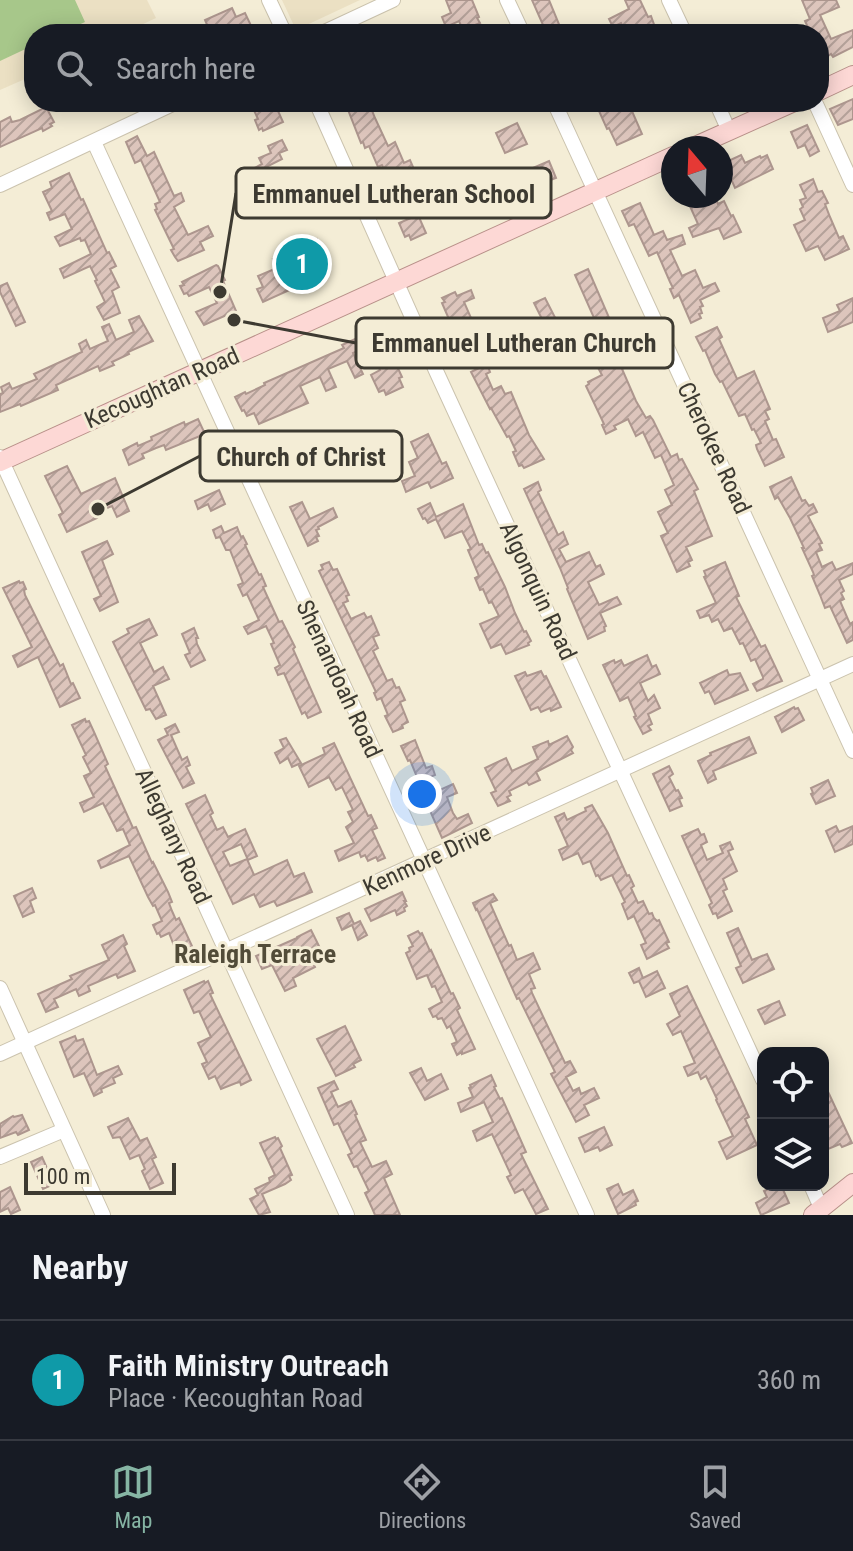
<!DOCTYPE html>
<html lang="en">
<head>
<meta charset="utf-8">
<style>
  body { margin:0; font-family:"Roboto Condensed",sans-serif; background:#20242c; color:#f1f3f6 }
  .controls { position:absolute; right:24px; bottom:24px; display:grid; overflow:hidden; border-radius:16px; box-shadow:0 4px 20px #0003 }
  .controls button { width:72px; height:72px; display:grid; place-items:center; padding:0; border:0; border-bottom:2px solid #363941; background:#171b24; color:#f1f3f6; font:40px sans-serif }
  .compass { position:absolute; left:661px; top:136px; width:72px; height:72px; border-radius:50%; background:#171b24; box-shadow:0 4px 20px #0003; rotate:341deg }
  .scale { position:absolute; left:24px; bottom:20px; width:152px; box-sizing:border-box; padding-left:8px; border:4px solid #3d3a31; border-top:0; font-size:22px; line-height:28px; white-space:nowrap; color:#3d3a31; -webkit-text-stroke:6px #f4edd6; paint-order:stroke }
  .you { position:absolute; left:422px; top:794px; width:28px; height:28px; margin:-20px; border:6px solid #fff; border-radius:50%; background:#1a73e8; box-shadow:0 0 0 12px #1a73e833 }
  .badge { display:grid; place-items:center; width:52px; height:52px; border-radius:50%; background:#86b5a4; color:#fff; font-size:26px; font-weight:700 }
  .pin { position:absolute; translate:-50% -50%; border:4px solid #fff; box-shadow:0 2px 8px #0006 }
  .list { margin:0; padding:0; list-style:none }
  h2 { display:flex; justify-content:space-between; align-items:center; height:104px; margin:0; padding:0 32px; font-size:34px }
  h2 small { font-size:26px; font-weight:400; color:#9ea1a6 }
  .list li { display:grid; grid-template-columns:52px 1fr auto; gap:24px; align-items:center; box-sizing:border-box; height:120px; padding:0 32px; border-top:2px solid #363941 }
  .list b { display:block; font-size:30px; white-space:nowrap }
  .list p { margin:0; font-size:26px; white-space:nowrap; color:#9ea1a6 }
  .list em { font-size:26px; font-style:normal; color:#9ea1a6 }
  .icon { flex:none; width:44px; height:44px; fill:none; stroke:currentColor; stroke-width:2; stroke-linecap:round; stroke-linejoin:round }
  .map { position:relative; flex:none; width:853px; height:1215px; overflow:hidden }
  .search { position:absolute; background:#171b24; box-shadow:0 4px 20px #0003; left:24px; right:24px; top:24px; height:88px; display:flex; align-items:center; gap:20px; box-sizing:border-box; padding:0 28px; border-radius:32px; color:#9ea1a6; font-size:30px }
  .sheet { height:224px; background:#171b24 }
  nav { display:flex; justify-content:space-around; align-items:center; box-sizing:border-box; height:112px; border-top:2px solid #363941; background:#171b24; font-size:22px; color:#9ea1a6 }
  nav a { display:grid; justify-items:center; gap:4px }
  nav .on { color:#86b5a4 }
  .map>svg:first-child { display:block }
  .built { fill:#ebe0c3 }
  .pitch { fill:#a7c78a }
  .building { fill:url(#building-hatch); stroke:#ad968e; stroke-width:2 }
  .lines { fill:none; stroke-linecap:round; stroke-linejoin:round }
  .minor-casing { stroke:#cbc3ae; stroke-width:16 }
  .major-casing { stroke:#b89089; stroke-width:20 }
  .minor { stroke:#fff; stroke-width:14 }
  .major { stroke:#fdd8d5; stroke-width:18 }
  .labels { text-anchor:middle; stroke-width:6; stroke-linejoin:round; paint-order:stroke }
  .street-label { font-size:24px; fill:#3d3a31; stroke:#f4edd6 }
  .neighbourhood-label { font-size:26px; font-weight:bold; fill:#524c39; stroke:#f4edd6 }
  .leader { fill:none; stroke:#3d3a31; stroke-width:3 }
  .callout-dot { fill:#3d3a31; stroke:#f4edd6; stroke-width:3 }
  .callout { fill:#f4edd6; stroke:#3d3a31; stroke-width:3 }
  .callout-label { font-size:26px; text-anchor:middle; font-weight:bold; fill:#3d3a31 }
</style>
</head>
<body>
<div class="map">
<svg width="853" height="1215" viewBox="0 0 853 1215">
  <defs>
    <pattern id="building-hatch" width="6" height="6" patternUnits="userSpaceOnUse" patternTransform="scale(2)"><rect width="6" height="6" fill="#ddc5bc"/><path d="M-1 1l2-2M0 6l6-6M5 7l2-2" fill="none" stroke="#b4a199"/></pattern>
  </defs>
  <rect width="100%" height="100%" fill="#f4edd6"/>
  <g class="built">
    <path d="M0 0H147L156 18 122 34H34V75L0 90Z"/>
    <path d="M282 0H360L296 30Z"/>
  </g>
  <path class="pitch" d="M0 0H75L85 22 59 34H34V45L0 61Z"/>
  <g class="building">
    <path d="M446 0H472L479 17 477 18 480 23 463 30 459 21 446 27 442 17 451 13Z"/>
    <path d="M532 0H549L563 34H547Z"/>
    <path d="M625 0H640L648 17 651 16 656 30 647 34H640L635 27 625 31 621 23 613 27 609 19 629 9Z"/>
    <path d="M802 0H836L839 7 820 15 831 39 853 30V47L833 57 831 54 828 56 822 42 819 43V34H811L805 21 810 19Z"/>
    <path d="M232 8 236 17 245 13 255 34H211L205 20Z"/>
    <path d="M853 99V119L838 125 830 109Z"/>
    <path d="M250 102H274L283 122 263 131 262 128 259 130 255 120 258 119Z"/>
    <path d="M345 102H383L371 108 375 118 388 146 395 142 404 163 410 160 417 176 413 178 420 193 399 202 382 165 378 167 369 146 365 148 363 142 361 143Z"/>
    <path d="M595 102H628L642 134 617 145 609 128 607 129Z"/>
    <path d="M46 107 54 122 50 124 52 126 43 131 42 128 0 147V122L10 117 12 122 20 120Z"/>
    <path d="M517 123 527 144 505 153 496 133Z"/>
    <path d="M807 125 819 151 810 156 805 145 798 148 791 132Z"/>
    <path d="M137 136 147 156 154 152 174 196 181 193 184 201 174 207 188 235 208 226 213 236 200 242 204 250 178 261 175 257 171 250 174 249 155 210 157 209 155 204 160 202 141 160 135 163 126 142Z"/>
    <path d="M282 140 287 150 279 153 282 159 266 167 279 196 263 203 249 171 262 164 259 158 271 153 268 146Z"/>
    <path d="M741 155 745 163 760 156 761 158 767 155 773 169 735 188 724 163Z"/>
    <path d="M549 161 556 178 535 186 528 170Z"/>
    <path d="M69 173 81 200 83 199 107 253 109 252 116 266 110 269 119 287 112 291 120 313 104 320 97 307 105 302 95 281 97 280 90 266 64 278 60 269 91 254 85 240 81 241 80 238 60 246 55 237 72 229 65 214 50 220 47 213 52 211 43 192 52 188 50 182Z"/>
    <path d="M813 179 818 192 822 191 828 203 825 204 830 217 839 238 843 236 849 249 825 260 818 246 806 251 794 225 805 220 800 209 803 207 800 200 806 198 800 185Z"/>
    <path d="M698 196H715L718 204 724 201 731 216 733 215 741 232 724 239 719 228 693 237 689 228 698 224 689 204 700 200Z"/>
    <path d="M640 203 654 235 663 231 667 240 682 235 685 244 670 250 682 276 695 270 703 288 715 283 719 291 700 300 703 306 700 307 702 313 699 314 701 318 691 323 679 295 674 298 670 289 673 288 670 282 657 252 649 256 634 224 629 226 622 211Z"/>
    <path d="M418 215 426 233 411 240 409 235 405 237 399 223Z"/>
    <path d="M317 239 329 266 303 278 305 283 263 302 257 289 263 287 258 276 277 268 273 259Z"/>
    <path d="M216 265 218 266 225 280 223 281 236 311 204 325 196 312 217 303 209 287 189 296 187 293 184 294 180 286 184 285 182 282Z"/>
    <path d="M588 269 613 327 615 326 618 333 594 343 588 327 596 323 595 320 575 275Z"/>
    <path d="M7 283 25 322 16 326 0 292V286Z"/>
    <path d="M471 290 474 298 464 302 474 325 478 323 483 336 457 348 451 335 455 333 442 303 445 302 442 298 455 292 457 296Z"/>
    <path d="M545 298 565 337 549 344 545 335 549 333 534 303Z"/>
    <path d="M853 298V322L828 332 823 318 840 311 837 305Z"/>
    <path d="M139 316 153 341 128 352 129 354 112 362 114 365 100 371 98 366 56 385 58 390 21 406 20 404 0 412V394L3 393 1 387 9 383 12 389 37 379 34 374 82 352 79 344 86 340 90 349 108 341 102 327 109 324 116 340 134 332 129 320Z"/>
    <path d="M375 319 402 377 399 378 403 387 386 395 384 390 379 392 371 375 380 370 369 346 353 353 363 374 355 378 347 361 328 369 336 387 326 391 320 377 300 386 308 403 259 424 254 413 247 416 244 410 242 411 235 397 245 392 246 394 265 385 264 383 344 348 342 345 362 336 358 327 363 325 362 323Z"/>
    <path d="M717 327 722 337 719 339 737 379 754 371 770 409 765 411 769 419 765 421 773 440 776 439 784 457 765 466 757 449 756 445 761 443 754 429 752 430 745 414 739 416 722 381 720 382 715 374 705 350 703 351 696 337Z"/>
    <path d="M626 352 632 364 622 369 636 401 646 418 650 416 653 420 671 457 677 454 679 460 682 459 698 489 694 491 712 536 686 547 692 560 688 562 690 566 677 572 661 536 668 533 658 512 672 505 665 490 674 485 661 455 655 458 643 432 636 436 628 419 614 426 616 429 606 434 602 425 604 424 586 386 589 384 588 382 602 375 597 366Z"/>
    <path d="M487 364 490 372 486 374 493 390 501 386 505 394 511 392 529 435 544 459 524 468 522 465 519 466 513 452 516 451 509 436 507 437 491 408 490 409 471 372Z"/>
    <path d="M198 419 205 434 166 450 164 445 156 448 142 454 144 458 129 465 123 450 137 443 138 446 152 440 151 437 184 422 185 425Z"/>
    <path d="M428 434 442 464 446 462 453 478 431 488 428 482 406 492 402 481 415 476 409 462 418 458 411 442Z"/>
    <path d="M67 466 81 494 115 478 129 511 117 517 112 506 95 513 97 518 67 532 59 515 63 513 45 476Z"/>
    <path d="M791 477 802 501 805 500 809 506 813 504 817 512 808 516 822 543 819 544 822 550 816 552 822 567 832 562 836 570 853 563V574L839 580 844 591 841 593 844 599 840 601 850 624 853 622V640L847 643 830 606 825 608 820 595 812 576 814 575 813 572 802 548H804L790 518 778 497 775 499 770 487Z"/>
    <path d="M538 482 541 490 538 492 558 535 563 532 568 544 559 549 566 562 589 552 596 567 600 565 604 574 588 582 599 605 617 597 621 604 600 613 606 626 604 627 605 631 588 639 567 589 568 588 560 568 524 489Z"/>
    <path d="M219 490 225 504 211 511 208 504 198 509 195 501Z"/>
    <path d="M302 502 310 519 333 508 337 517 318 527 319 529 316 530 319 536 316 537 318 541 308 546 290 507Z"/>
    <path d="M430 503 436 517 463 504 479 545 482 544 486 553 488 552 505 587 515 613 524 632 526 631 531 641 528 643 529 645 506 654 501 644 491 648 480 624 499 616 492 602 489 603 483 589 480 590 475 578 479 576 468 550 471 549 462 531 445 538 436 519 428 523 425 518 423 519 418 509Z"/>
    <path d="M221 526 224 533 237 527 241 537 243 536 247 544 245 545 259 575 261 574 266 586 263 587 279 622 282 621 295 647 293 649 321 712 308 718 305 712 302 714 284 673 278 675 275 668 280 665 271 644 274 643 266 626 248 634 244 627 259 620 247 594 243 596 238 585 243 583 230 550H226L220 537 216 538 213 530Z"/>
    <path d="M107 541 113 554 102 560 118 602 100 611 94 599 101 596 82 552Z"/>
    <path d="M329 562 333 570 337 569 349 595 346 596 348 601 343 603 351 619 364 613 367 618 371 616 379 635 373 637 378 648 373 651 387 681 392 679 396 688 399 687 405 700 400 702 408 722 402 725 403 728 393 732 385 716 388 715 381 698 377 700 374 693 376 692 319 571 323 569 321 565Z"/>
    <path d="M725 562 739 596 736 597 761 647 765 645 782 681 757 691 753 684 763 679V677L755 659 751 661 743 643 740 644 732 628 724 631 718 619 712 622 709 615 700 618 697 611 716 603 704 577 706 576 704 571Z"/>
    <path d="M19 581 20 583 23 582 26 589 24 590 25 595 60 666 63 664 71 684 73 683 80 698 60 707 38 657 18 667 13 656 32 647 3 588Z"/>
    <path d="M149 619 157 635 140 643 154 672 163 667 169 679 153 686 166 715 156 719 150 709 146 710 113 642 129 633 127 629Z"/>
    <path d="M194 628 198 638H196L197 644 205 660 191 667 185 655 190 653 182 634Z"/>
    <path d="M647 655 652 667 656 665 660 674 640 683 648 701 654 695 660 708 648 714 652 724 648 726 651 730 643 734 634 717 636 716 628 697 620 701 603 665 614 660 615 663 621 660 624 666Z"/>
    <path d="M727 670 729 675 740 673 748 690 715 704 709 691 705 693 700 683Z"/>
    <path d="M541 671 544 677 546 676 561 707 551 711 550 708 541 712 538 707 531 710 515 676 525 672 527 676Z"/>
    <path d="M794 707 795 709 798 708 804 720 782 732 775 717Z"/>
    <path d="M85 719 86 722 89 721 94 732 108 764 105 766 133 828 136 827 152 863 153 862 168 892 172 902 169 903 172 911 176 920 179 918 192 946 185 950 182 951 179 946 175 948 169 933 161 937 159 933 157 934 153 925 162 921 155 905 153 906 148 897 129 856 101 868 98 861 130 845 123 829 117 831 103 803 84 812 80 803 94 797 84 776 91 773 83 757 86 755 72 725Z"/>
    <path d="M175 724 179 732 171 735 182 760 187 757 190 765 186 767 194 783 183 788 158 740 168 735 165 729Z"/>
    <path d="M567 736 573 747 571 750 573 753 536 772 540 780 529 785 527 782 509 791 511 795 507 797 510 801 498 806 491 793 496 791 485 768 506 758 512 771 538 759 533 747 548 741 549 745Z"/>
    <path d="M749 737 756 753 713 771 716 779 708 783 698 761 711 755 710 753Z"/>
    <path d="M286 738 301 763 292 767 288 758 280 763 275 753 284 748 280 740Z"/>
    <path d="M415 740 426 768 432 766 435 775 419 782 410 760 408 761 401 746Z"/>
    <path d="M334 743 368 816 371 815 377 828 372 830 385 858 378 861 376 857 368 861 365 855 361 857 359 852 339 861 335 851 354 843 346 827 353 822 348 812 353 810 342 787 336 790 329 777 309 787 299 766 325 754 323 748Z"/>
    <path d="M669 766 673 774 669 777 676 791 678 790 682 798 679 799 682 806 670 811 653 774Z"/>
    <path d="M828 780 835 796 816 804 811 794 813 793 811 788Z"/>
    <path d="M453 784 457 793 447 797 453 813 457 819 468 814 472 823 442 838 424 797Z"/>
    <path d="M205 795 213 813 210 815 217 830 223 827 228 837 245 829 257 856 248 860 241 844 223 852 230 866 247 859 254 875 287 860 294 877 304 873 312 892 277 906 274 901 260 907 254 894 233 904 186 804Z"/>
    <path d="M592 805 608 833 627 876 629 875 634 886 631 888 638 903 643 901 649 914 652 913 654 918 657 921 659 920 669 942 666 943 669 948 647 959 641 945 646 943 634 916 628 919 622 904 625 902 612 875 601 880 598 875 596 876 590 861 583 864 578 853 563 860 559 850 568 846 555 817 564 813 567 820 586 811 585 808Z"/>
    <path d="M836 826 839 832 853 826V844L835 852 826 831Z"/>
    <path d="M698 829 701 835 704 834 707 842 701 845 707 860 723 853 720 846 730 842 733 849 728 851 737 871 723 879 727 889 723 891 732 911 718 918 716 913 713 914 709 905 712 903 682 836Z"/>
    <path d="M32 888 36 898 30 901 34 912 23 917 14 896Z"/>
    <path d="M402 892 406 901H404L407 906 404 908 405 911 397 915 395 910 371 921 365 909Z"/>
    <path d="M493 894 497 900 490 903 509 946 511 945 517 960 533 953 540 969 529 974 535 988 531 989 532 993 565 1063 570 1061 576 1072 566 1077 573 1091 579 1088 581 1094 594 1088 599 1098 584 1105 589 1115 576 1122 551 1074 555 1072 519 998 517 999 477 909 476 910 473 903Z"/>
    <path d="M349 913 354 924 360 921 367 935 358 940 352 925 342 930 337 918Z"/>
    <path d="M738 928 752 960 767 954 774 969 743 983 736 968 741 966 727 933Z"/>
    <path d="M311 930 319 946 308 951 315 967 293 978 296 986 285 991 272 965 262 969 256 956 297 938V937Z"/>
    <path d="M418 931 420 934 422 933 430 951 431 950 451 994 453 993 460 1008 457 1010 475 1049 462 1054V1052L457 1055 452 1044 457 1042 450 1026 447 1028 442 1018 438 1019 436 1016 433 1017 429 1009 442 1002 435 986 432 987 427 975 417 979 406 953 410 951 409 948 413 946 408 936Z"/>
    <path d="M123 935 127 944 124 946 135 971 118 978 116 974 88 986 90 991 79 996 76 989 54 999 58 1007 46 1012 38 994 72 979 70 976 109 960 102 945Z"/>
    <path d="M639 968 643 978 657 971 665 988 646 997 639 981 634 983 629 973Z"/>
    <path d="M204 981 205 983 208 981 213 993 210 994 251 1080 241 1085 240 1082 236 1083 221 1089 215 1076 209 1079 202 1064 207 1062 198 1043 211 1037 199 1011 194 1013 184 990Z"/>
    <path d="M687 986 738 1093 749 1117 745 1119 757 1145 727 1159 719 1142 733 1136 716 1100 717 1099 706 1076 701 1079 698 1072 688 1076 684 1067 695 1063 681 1031 673 1035 667 1024 680 1016 670 994Z"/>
    <path d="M779 1001 785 1015 765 1024 758 1010Z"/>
    <path d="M345 1026 361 1060 353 1064 355 1067 336 1076 317 1039Z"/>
    <path d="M75 1036 77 1041 83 1039 97 1075 118 1066 122 1074 113 1078 115 1083 101 1089 102 1092 94 1096 84 1073 74 1077 60 1042Z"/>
    <path d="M421 1068 427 1081 441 1074 448 1089 425 1100 410 1073Z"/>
    <path d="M491 1075 496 1086 494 1087 500 1099 502 1098 526 1152 521 1154 548 1209 536 1214 523 1189 515 1193 507 1177 511 1175 492 1134 477 1141 473 1131 493 1122 484 1102 461 1112 458 1103 473 1097 469 1088 471 1087 470 1085Z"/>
    <path d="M334 1081 338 1089 331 1092 338 1107 351 1101 357 1114 355 1115 366 1140 360 1142 372 1167 386 1161 392 1174 384 1178 400 1215H375L372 1208 365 1193 369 1191 357 1166 354 1167 348 1155 352 1153 338 1123 334 1125 318 1088Z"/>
    <path d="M823 1081 852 1143 842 1147 840 1144 828 1149 826 1146 823 1147Z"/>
    <path d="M22 1115 29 1130 18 1135 16 1132 0 1138V1124L13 1116 14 1117Z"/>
    <path d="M128 1118 140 1141 147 1138 156 1157 152 1159 163 1183 150 1189 142 1171 145 1169 139 1155 130 1159 120 1137 113 1138 108 1127Z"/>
    <path d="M604 1127 612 1145 600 1151 598 1147 585 1152 579 1138Z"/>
    <path d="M275 1137 276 1139 278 1138 282 1146 280 1148 292 1175 289 1176 291 1180 285 1184 262 1194 270 1212 259 1215 250 1199 258 1195 255 1189 270 1182 269 1178 275 1175 260 1143Z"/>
    <path d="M42 1157 54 1184 43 1189 31 1162Z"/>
    <path d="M618 1184 623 1195 633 1190 638 1201 635 1202 636 1205 618 1214 607 1189Z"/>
    <path d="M772 1185H781L789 1203 761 1215 756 1203 767 1197 764 1191 773 1187Z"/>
    <path d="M10 1187 20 1210 11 1214 8 1208 0 1212V1192Z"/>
  </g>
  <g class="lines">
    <g class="minor-casing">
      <g id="minor">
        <path d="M269 0 285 34"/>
        <path d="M507 0 523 34"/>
        <path d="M669 0 685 34"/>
        <path d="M320 34 393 0"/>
        <path d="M316 102 437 373 763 1080"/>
        <path d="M554 102 853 751"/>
        <path d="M716 102 729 131"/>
        <path d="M815 102 853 185"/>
        <path d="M94 142 587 1215"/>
        <path d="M0 185 177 102"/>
        <path d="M0 457 347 1215"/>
        <path d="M0 988 103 1215"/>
        <path d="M0 1054 853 664"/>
        <path d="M0 1157 64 1130"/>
        <path d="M811 1185 821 1208"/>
      </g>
    </g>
    <g class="major-casing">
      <g id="major">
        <path d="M819 91 853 75"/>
        <path d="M691 148 794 102"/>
        <path d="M0 462 673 156"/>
        <path d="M813 1215 853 1183"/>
      </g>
    </g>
    <use href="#minor" class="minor"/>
    <use href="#major" class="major"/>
  </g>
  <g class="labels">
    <g class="street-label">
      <text transform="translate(162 388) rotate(-24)" y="8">Kecoughtan Road</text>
      <text transform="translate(714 448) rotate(65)" y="8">Cherokee Road</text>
      <text transform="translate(538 591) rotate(65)" y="8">Algonquin Road</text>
      <text transform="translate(339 679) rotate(65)" y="8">Shenandoah Road</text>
      <text transform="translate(173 836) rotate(65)" y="8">Alleghany Road</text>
      <text transform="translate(427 860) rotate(-25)" y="8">Kenmore Drive</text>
    </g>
    <g class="neighbourhood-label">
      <text x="255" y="963">Raleigh Terrace</text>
    </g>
  </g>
  <path class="leader" d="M220 292L236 193M234 320L356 343M98 509L200 456"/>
  <g class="callout-dot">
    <circle cx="220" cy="292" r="8"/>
    <circle cx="234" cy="320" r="8"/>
    <circle cx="98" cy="509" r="8"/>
  </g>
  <g class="callout">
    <rect x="236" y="168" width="315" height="50" rx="8"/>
    <rect x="356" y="318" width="317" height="50" rx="8"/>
    <rect x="200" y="431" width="202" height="50" rx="8"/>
  </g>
  <g class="callout-label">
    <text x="394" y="203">Emmanuel Lutheran School</text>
    <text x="514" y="352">Emmanuel Lutheran Church</text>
    <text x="301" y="466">Church of Christ</text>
  </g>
</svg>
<div class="controls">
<button><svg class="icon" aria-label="locate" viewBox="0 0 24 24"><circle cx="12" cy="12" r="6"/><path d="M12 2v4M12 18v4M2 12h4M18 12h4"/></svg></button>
<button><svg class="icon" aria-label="layers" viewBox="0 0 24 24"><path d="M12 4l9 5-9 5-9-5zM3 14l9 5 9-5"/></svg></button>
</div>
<svg class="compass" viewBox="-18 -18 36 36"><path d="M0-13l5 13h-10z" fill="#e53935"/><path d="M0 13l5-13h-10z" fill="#9ea1a6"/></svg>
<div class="scale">100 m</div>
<div class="you"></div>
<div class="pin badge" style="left:302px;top:264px;background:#0f9aa8">1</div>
<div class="search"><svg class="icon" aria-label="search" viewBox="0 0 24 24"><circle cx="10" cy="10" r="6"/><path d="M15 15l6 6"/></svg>Search here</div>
</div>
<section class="sheet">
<h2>Nearby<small></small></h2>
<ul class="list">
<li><span class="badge" style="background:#0f9aa8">1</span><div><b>Faith Ministry Outreach</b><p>Place · Kecoughtan Road</p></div><em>360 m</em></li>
</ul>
</section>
<nav>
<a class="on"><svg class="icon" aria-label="map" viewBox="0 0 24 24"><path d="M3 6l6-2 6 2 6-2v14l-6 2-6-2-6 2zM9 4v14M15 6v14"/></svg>Map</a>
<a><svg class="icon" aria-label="directions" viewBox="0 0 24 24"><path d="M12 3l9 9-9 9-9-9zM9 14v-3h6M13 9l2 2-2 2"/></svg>Directions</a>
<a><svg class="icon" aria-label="saved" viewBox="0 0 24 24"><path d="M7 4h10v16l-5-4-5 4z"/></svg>Saved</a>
</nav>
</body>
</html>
